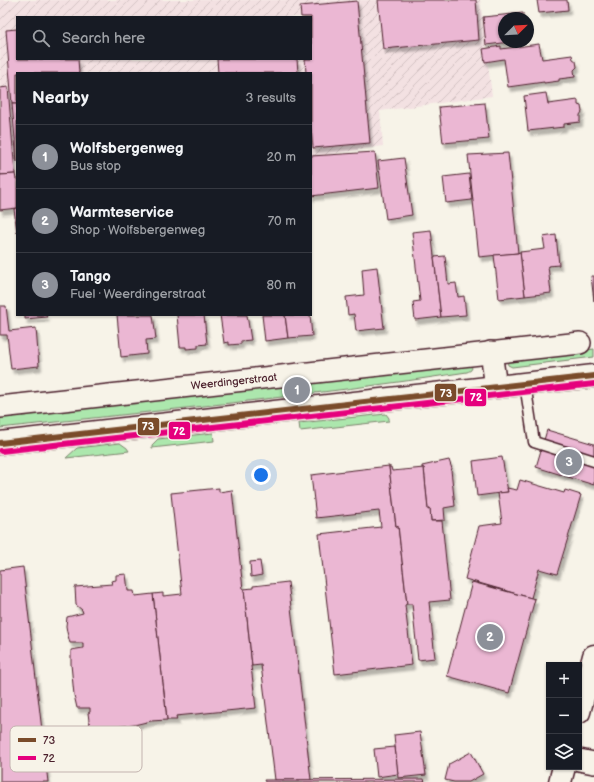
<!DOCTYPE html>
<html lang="en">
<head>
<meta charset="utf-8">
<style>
  body { margin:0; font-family:"Balsamiq Sans",sans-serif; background:#242831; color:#f1f3f6 }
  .controls { position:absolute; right:12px; bottom:12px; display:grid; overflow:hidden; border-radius:0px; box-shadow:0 1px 3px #0004 }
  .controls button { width:36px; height:36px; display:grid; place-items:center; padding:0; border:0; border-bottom:1px solid #363941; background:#171b24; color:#f1f3f6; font:20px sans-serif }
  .compass { position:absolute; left:498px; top:12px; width:36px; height:36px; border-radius:50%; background:#171b24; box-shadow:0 1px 3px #0004; rotate:66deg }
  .you { position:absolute; left:261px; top:475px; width:14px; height:14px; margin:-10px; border:3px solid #fff; border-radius:50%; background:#1a73e8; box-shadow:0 0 0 6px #1a73e833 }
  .badge { display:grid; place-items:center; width:26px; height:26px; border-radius:50%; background:#8c9099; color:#fff; font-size:13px; font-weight:700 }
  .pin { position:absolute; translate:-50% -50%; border:2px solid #fff; box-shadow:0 1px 4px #0006 }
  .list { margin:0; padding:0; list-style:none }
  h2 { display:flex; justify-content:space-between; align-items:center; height:52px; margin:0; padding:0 16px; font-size:17px }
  h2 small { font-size:13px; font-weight:400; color:#9ea1a6 }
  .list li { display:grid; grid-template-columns:26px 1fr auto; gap:12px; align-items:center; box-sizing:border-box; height:64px; padding:0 16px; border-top:1px solid #363941 }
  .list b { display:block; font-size:15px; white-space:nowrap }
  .list p { margin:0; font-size:13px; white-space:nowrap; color:#9ea1a6 }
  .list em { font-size:13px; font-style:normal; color:#9ea1a6 }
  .icon { flex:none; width:22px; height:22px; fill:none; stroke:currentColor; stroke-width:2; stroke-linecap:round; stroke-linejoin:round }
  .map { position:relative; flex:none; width:594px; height:782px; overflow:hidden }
  .search { position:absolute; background:#171b24; box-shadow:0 1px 3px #0004; left:16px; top:16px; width:296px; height:44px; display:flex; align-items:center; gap:10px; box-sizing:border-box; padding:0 14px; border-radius:0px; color:#9ea1a6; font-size:15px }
  .panel { position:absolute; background:#171b24; box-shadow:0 1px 3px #0004; left:16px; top:72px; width:296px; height:244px; border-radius:0px }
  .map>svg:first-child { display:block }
  .industrial { fill:url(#industrial-furrows); fill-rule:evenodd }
  .green { fill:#ace7ad; stroke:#7b836c }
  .building { fill:#ebb7d3; stroke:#4a1f2b; filter:url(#shadow) }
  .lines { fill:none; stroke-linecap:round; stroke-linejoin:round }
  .service-casing { stroke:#4a1f2b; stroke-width:13 }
  .minor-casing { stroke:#4a1f2b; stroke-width:24 }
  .tertiary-casing { stroke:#4a1f2b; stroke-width:25 }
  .secondary-casing { stroke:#4a1f2b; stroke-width:25 }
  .service { stroke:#f7f3e8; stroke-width:10 }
  .minor { stroke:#f7f3e8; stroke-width:21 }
  .tertiary { stroke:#f7f3e8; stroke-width:22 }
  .secondary { stroke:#f7f3e8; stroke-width:22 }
  .bus-1-casing { stroke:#f7f3e8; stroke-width:9 }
  .bus-2-casing { stroke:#f7f3e8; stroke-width:9 }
  .bus-1 { stroke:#7a4b2a; stroke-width:6 }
  .bus-2 { stroke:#e5007d; stroke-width:6 }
  .labels { text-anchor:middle; stroke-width:3; stroke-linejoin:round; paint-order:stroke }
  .street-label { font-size:11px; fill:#4a1f2b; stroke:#f7f3e8 }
  .key { fill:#f7f3e8; stroke:#c3b3af; stroke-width:1 }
  .key-label { font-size:11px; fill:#4a1f2b }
  .line-badge { stroke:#f7f3e8; stroke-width:1.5 }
  .badge-label { font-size:11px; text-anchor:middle; font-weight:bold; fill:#fff }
</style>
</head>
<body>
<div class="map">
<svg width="594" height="782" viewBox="0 0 594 782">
  <defs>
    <pattern id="industrial-furrows" width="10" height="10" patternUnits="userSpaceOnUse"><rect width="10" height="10" fill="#f3e1e2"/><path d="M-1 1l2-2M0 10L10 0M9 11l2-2" fill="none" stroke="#d2c1c2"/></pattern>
    <filter id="shadow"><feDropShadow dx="2.5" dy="4.5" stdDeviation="1" flood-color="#0004"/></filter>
  </defs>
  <rect width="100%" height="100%" fill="#f7f3e8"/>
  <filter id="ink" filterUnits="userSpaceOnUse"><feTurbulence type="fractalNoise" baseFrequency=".025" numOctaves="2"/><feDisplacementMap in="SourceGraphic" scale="8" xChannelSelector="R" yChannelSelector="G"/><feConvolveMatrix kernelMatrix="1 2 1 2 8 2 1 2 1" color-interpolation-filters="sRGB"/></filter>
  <g filter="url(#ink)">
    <path class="industrial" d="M0 0H480L492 96 380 111 383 146 311 157V73H17V174L0 176ZM17 17H311V59H17Z"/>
    <g class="green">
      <path d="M594 349V357L512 367 508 365C507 362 508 361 510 359Z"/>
      <path d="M470 364 472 368C471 371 469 371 467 372 312 396 156 411 0 428V416Z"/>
      <path d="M386 414 389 418V421L300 431 299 423Z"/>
      <path d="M213 433 214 441 152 448V445L158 439Z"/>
      <path d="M120 443 127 448 129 451 66 458 77 448Z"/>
    </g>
    <g class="building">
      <path d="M378 0H476L479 40 383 49Z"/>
      <path d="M537 0H567L568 10 539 13Z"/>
      <path d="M357 1 370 143 313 148 311 127V73H306L305 59H311V17H301L300 6Z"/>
      <path d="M523 13V18H504V42H511L486 45 483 17Z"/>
      <path d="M17 29V59H78L79 73H17V104H12L6 30Z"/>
      <path d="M539 44 542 59 572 55 573 59 576 61 577 67 574 70 575 77 559 79V81L544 83V82L508 87 504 59 485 62 483 49 501 46V49Z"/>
      <path d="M217 59H297L298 73H218Z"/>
      <path d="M8 87 15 174 0 175V88Z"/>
      <path d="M546 93 548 104 578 100V105L581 106 582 112 580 115V122L564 124V127L528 131 524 96Z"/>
      <path d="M485 103 489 139 443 143 439 107Z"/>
      <path d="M12 104H17V162Z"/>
      <path d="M375 152 379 188 311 196V156Z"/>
      <path d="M508 153 518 253 479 257 468 155Z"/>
      <path d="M404 158 412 215 386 219 378 161Z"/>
      <path d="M15 174 16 179H17V208L0 210V175Z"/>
      <path d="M469 174 472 200 446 203 443 177Z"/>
      <path d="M17 208V233L14 209Z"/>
      <path d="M431 230 441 317 415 320 413 302 420 301 412 232Z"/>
      <path d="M556 235 559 265 548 266 551 293 525 296 520 252 545 249 543 237Z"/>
      <path d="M519 252H520L525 296 499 299 494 255 518 253Z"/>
      <path d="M445 256 448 284 456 283 458 297 464 296 466 315 441 317 434 257Z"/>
      <path d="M377 267 384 328 356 331 354 314 348 315 346 297 364 295 362 269Z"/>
      <path d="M591 276H594V301Z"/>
      <path d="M0 306H6L9 331 36 328 39 366 11 369 7 335H0Z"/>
      <path d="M25 315H46L47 317 25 319Z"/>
      <path d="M117 315H153L156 339 146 340 147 354 121 357Z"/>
      <path d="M177 315H204L207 344 198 345V348L186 349V347H180Z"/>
      <path d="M220 315H247L251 340 241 341V344L229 345V342L224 343Z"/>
      <path d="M262 315H285L288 338 265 341Z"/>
      <path d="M285 315H310L312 336 288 338Z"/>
      <path d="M547 430 594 444V485L536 467Z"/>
      <path d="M502 457 508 492 477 496 473 461Z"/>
      <path d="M449 460 452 469 451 470 455 506 444 508 445 520 431 521 430 509 428 510 424 468H422V466Z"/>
      <path d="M389 466 396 526H398L407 604 405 605 412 665 335 674 319 534 381 527 379 511 316 518 311 475Z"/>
      <path d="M389 467H391L392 471 424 468 428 510 430 509 431 521H442L450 600 429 602 435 658 418 660 412 604H407L398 526H396Z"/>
      <path d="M520 480 564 493 565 490 581 495 557 574 539 569 531 598 465 579 479 526 502 523 498 493 508 492 507 488 517 490Z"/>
      <path d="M219 488V492L232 490 243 589H244L252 666H251L256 708 176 716 177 720H167L153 594 163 593V596L182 594 171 493Z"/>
      <path d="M260 561 262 575 251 577 250 562Z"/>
      <path d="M23 567 48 782H0V570Z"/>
      <path d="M126 574 128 591H134L135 596 153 594 167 720 151 721 134 725 104 728H90L88 713 90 712V708H77L74 695 71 664V650L83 648V643H70L67 632 66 626 67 617 83 613 82 610 76 605 75 587 112 584 111 581 116 580V575Z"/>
      <path d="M288 582 303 709 311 780H275L261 665 252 666 244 589 253 588V586Z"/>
      <path d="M472 582 535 599 509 693 447 676Z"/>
      <path d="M420 732 426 775 398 778 394 735Z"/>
      <path d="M395 747 398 774 377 777 374 749Z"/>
      <path d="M471 752 483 774 469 782H454L445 780 449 764Z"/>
      <path d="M424 779 425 782H265L264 780Z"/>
    </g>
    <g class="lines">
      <g class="service-casing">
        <path id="service" d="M525 384 534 442 594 461"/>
      </g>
      <g class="minor-casing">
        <g id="minor">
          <path d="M491 352 496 387"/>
          <path d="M0 407 580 343"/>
          <path d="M579 760 594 763"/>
        </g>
      </g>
      <g class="tertiary-casing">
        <g id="tertiary">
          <path d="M579 712 594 656"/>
          <path d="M560 782 564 767"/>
        </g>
      </g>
      <g class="secondary-casing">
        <path id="secondary" d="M0 443 594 376"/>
      </g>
      <use href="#service" class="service"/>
      <use href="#minor" class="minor"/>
      <use href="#tertiary" class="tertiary"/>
      <use href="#secondary" class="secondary"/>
      <g class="bus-1-casing">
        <path id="bus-1" d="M0 443 594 376"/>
      </g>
      <g class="bus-2-casing">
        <path id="bus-2" d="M1 451 594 384"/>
      </g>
      <use href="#bus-1" class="bus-1"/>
      <use href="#bus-2" class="bus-2"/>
    </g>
  </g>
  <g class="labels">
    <g class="street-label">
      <text transform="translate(234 381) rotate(-6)" y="4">Weerdingerstraat</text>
    </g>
  </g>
  <rect x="10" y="726" width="132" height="46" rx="6" class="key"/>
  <rect x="18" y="738" width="18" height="4" fill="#7a4b2a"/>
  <rect x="18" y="756" width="18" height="4" fill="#e5007d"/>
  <g class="key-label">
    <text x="43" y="744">73</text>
    <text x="43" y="762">72</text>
  </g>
  <g class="line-badge">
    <rect x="434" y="383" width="23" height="19" rx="4" fill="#7a4b2a"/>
    <rect x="464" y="388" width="23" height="19" rx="4" fill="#e5007d"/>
    <rect x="137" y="417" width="23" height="19" rx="4" fill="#7a4b2a"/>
    <rect x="168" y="421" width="23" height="19" rx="4" fill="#e5007d"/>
  </g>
  <g class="badge-label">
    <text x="446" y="397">73</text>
    <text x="476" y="401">72</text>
    <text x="148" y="430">73</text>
    <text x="179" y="435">72</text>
  </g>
</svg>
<div class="controls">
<button>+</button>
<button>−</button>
<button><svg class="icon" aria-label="layers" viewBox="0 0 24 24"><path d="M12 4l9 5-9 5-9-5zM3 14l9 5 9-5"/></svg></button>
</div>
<svg class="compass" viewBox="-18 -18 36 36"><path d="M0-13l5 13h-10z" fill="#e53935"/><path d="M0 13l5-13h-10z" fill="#9ea1a6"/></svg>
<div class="you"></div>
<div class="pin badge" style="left:297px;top:390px">1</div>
<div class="pin badge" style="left:490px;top:637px">2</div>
<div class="pin badge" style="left:569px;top:462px">3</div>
<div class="search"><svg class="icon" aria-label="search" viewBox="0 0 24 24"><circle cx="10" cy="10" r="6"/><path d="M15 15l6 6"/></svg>Search here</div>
<section class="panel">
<h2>Nearby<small>3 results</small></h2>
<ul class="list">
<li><span class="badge">1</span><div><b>Wolfsbergenweg</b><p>Bus stop</p></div><em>20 m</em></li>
<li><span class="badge">2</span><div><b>Warmteservice</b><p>Shop · Wolfsbergenweg</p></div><em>70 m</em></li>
<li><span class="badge">3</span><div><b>Tango</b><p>Fuel · Weerdingerstraat</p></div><em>80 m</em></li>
</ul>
</section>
</div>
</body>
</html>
